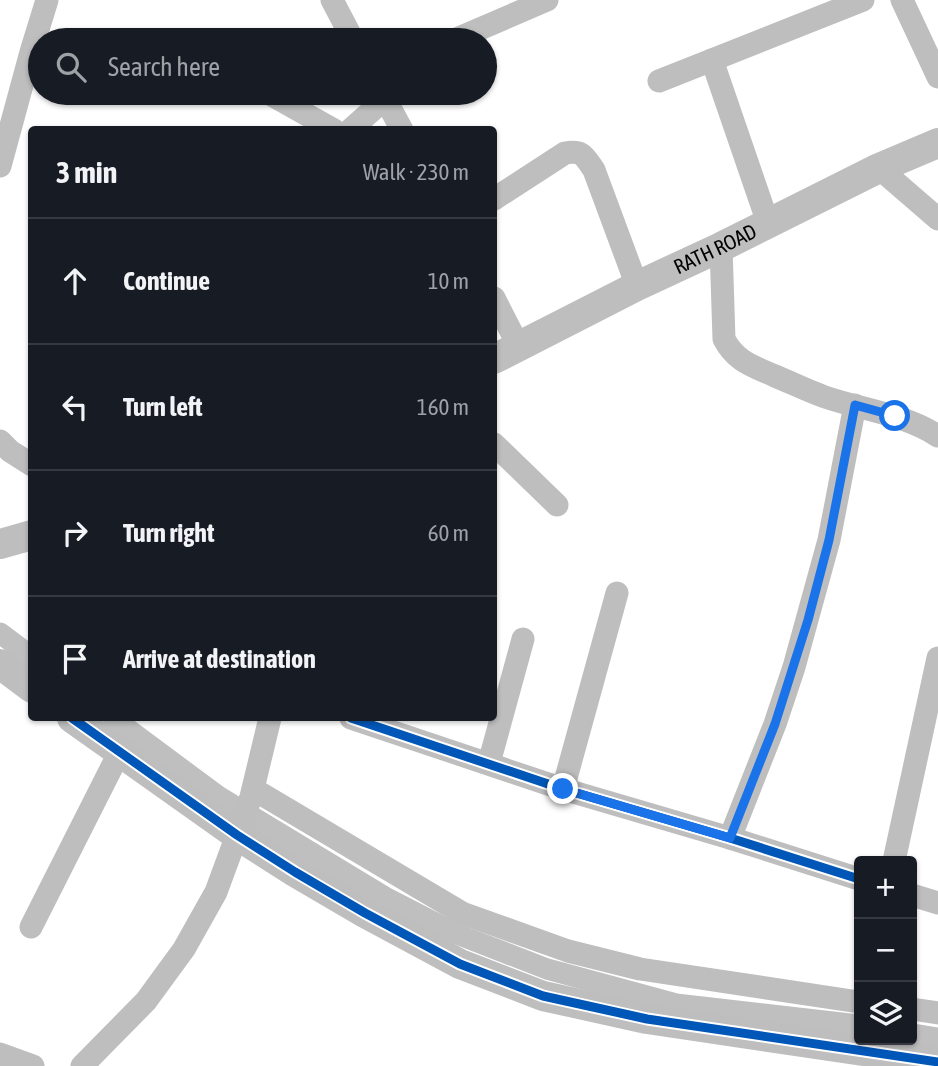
<!DOCTYPE html>
<html lang="en">
<head>
<meta charset="utf-8">
<style>
  body { margin:0; font-family:"Asap Condensed",sans-serif; background:#242831; color:#f1f3f6 }
  .controls { position:absolute; right:21px; bottom:21px; display:grid; overflow:hidden; border-radius:7px; box-shadow:0 2px 5px #0004 }
  .controls button { width:63px; height:63px; display:grid; place-items:center; padding:0; border:0; border-bottom:2px solid #363941; background:#171b24; color:#f1f3f6; font:35px sans-serif }
  .stop { position:absolute; width:21px; height:21px; margin:-16px; border:5px solid #1a73e8; border-radius:50%; background:#fff }
  .stop.end { background:#1a73e8; border-color:#fff; box-shadow:0 2px 7px #0008 }
  .list { margin:0; padding:0; list-style:none }
  h2 { display:flex; justify-content:space-between; align-items:center; height:91px; margin:0; padding:0 28px; font-size:30px }
  h2 small { font-size:23px; font-weight:400; color:#9ea1a6 }
  .list li { display:grid; grid-template-columns:46px 1fr auto; gap:21px; align-items:center; box-sizing:border-box; height:126px; padding:0 28px; border-top:2px solid #363941 }
  .list b { display:block; font-size:26px; white-space:nowrap }
  .list em { font-size:23px; font-style:normal; color:#9ea1a6 }
  .icon { flex:none; width:38px; height:38px; fill:none; stroke:currentColor; stroke-width:2; stroke-linecap:round; stroke-linejoin:round }
  .map { position:relative; flex:none; width:938px; height:1066px; overflow:hidden }
  .search { position:absolute; background:#171b24; box-shadow:0 2px 5px #0004; left:28px; top:28px; width:469px; height:77px; display:flex; align-items:center; gap:18px; box-sizing:border-box; padding:0 24px; border-radius:38px; color:#9ea1a6; font-size:26px }
  .panel { position:absolute; background:#171b24; box-shadow:0 2px 5px #0004; left:28px; top:126px; width:469px; height:595px; border-radius:7px }
  .map>svg:first-child { display:block }
  .lines { fill:none; stroke-linecap:round; stroke-linejoin:round }
  .canal { stroke:#bfbfbf; stroke-width:21 }
  .minor { stroke:#bebebe; stroke-width:23 }
  .tertiary { stroke:#bebebe; stroke-width:30 }
  .cycleway-casing { stroke:#fff; stroke-width:13 }
  .cycleway { stroke:#0057b8; stroke-width:9 }
  .route { stroke:#1a73e8; stroke-width:9 }
  .labels { text-anchor:middle; stroke-width:7; stroke-linejoin:round; paint-order:stroke }
  .street-label { font-size:21px; fill:#000; stroke:#fff }
</style>
</head>
<body>
<div class="map">
<svg width="938" height="1066" viewBox="0 0 938 1066">
  <rect width="100%" height="100%" fill="#fff"/>
  <g class="lines">
    <g class="canal">
      <path d="M0 633 32 657"/>
      <path d="M113 718 218 796 385 897 457 934 547 969 676 1004 859 1025"/>
      <path d="M912 1034 938 1038"/>
    </g>
    <g class="minor">
      <path d="M332 0 353 40"/>
      <path d="M902 0 938 77"/>
      <path d="M454 40 547 0"/>
      <path d="M712 60 768 223"/>
      <path d="M659 81 863 0"/>
      <path d="M268 93 334 130"/>
      <path d="M382 93 402 130"/>
      <path d="M350 130 385 99"/>
      <path d="M0 166 31 52 47 0"/>
      <path d="M879 168 938 219"/>
      <path d="M494 199 565 153C583 150 584 156 594 170L637 286"/>
      <path d="M721 247 724 339C736 362 753 366 775 376 792 383 808 391 825 397 863 410 904 414 938 436"/>
      <path d="M494 298 519 347"/>
      <path d="M0 441 10 451 32 465"/>
      <path d="M494 444 557 505"/>
      <path d="M351 718 563 789 730 838 859 879"/>
      <path d="M489 763 523 639"/>
      <path d="M253 789 462 913 568 951 640 969 859 1002"/>
      <path d="M563 789 617 593"/>
      <path d="M730 838 775 724 794 667 829 540 855 405"/>
      <path d="M894 861 938 658"/>
      <path d="M912 895 938 903"/>
      <path d="M31 927 120 751"/>
      <path d="M912 1009 938 1013"/>
      <path d="M0 1054 33 1066"/>
      <path d="M82 1066 146 1001 184 949 216 892 251 797 270 718"/>
    </g>
    <g class="tertiary">
      <path id="s1" d="M494 359 637 286 721 247 879 168 938 143"/>
      <path d="M0 544 32 535"/>
      <path d="M0 664 32 688"/>
      <path d="M72 718 237 835 295 872 365 913 460 964 543 996 647 1019 938 1062"/>
    </g>
    <g class="cycleway-casing">
      <g id="cycleway">
        <path d="M72 718 237 835 295 872 365 913 460 964 543 996 647 1019 938 1062"/>
        <path d="M351 718 563 789 730 838 859 879"/>
      </g>
    </g>
    <use href="#cycleway" class="cycleway"/>
  </g>
  <g class="lines">
    <path class="route" d="M563 789 730 838 775 724 808 620 829 540 855 405 895 416"/>
  </g>
  <g class="labels">
    <g class="street-label">
      <text dy="7" stroke="none"><textPath href="#s1" startOffset="247">RATH ROAD</textPath></text>
    </g>
  </g>
</svg>
<div class="controls">
<button>+</button>
<button>−</button>
<button><svg class="icon" aria-label="layers" viewBox="0 0 24 24"><path d="M12 4l9 5-9 5-9-5zM3 14l9 5 9-5"/></svg></button>
</div>
<div class="stop" style="left:895px;top:416px"></div>
<div class="stop end" style="left:563px;top:789px"></div>
<div class="search"><svg class="icon" aria-label="search" viewBox="0 0 24 24"><circle cx="10" cy="10" r="6"/><path d="M15 15l6 6"/></svg>Search here</div>
<section class="panel">
<h2>3 min<small>Walk · 230 m</small></h2>
<ul class="list">
<li><svg class="icon" aria-label="ahead" viewBox="0 0 24 24"><path d="M12 20V5M6 11l6-6 6 6"/></svg><div><b>Continue</b></div><em>10 m</em></li>
<li><svg class="icon" aria-label="left" viewBox="0 0 24 24"><path d="M17 20v-9H6M10 6l-5 5 5 5"/></svg><div><b>Turn left</b></div><em>160 m</em></li>
<li><svg class="icon" aria-label="right" viewBox="0 0 24 24"><path d="M7 20v-9h11M14 6l5 5-5 5"/></svg><div><b>Turn right</b></div><em>60 m</em></li>
<li><svg class="icon" aria-label="arrive" viewBox="0 0 24 24"><path d="M6 21V4h12l-3 4 3 4H6"/></svg><div><b>Arrive at destination</b></div></li>
</ul>
</section>
</div>
</body>
</html>
